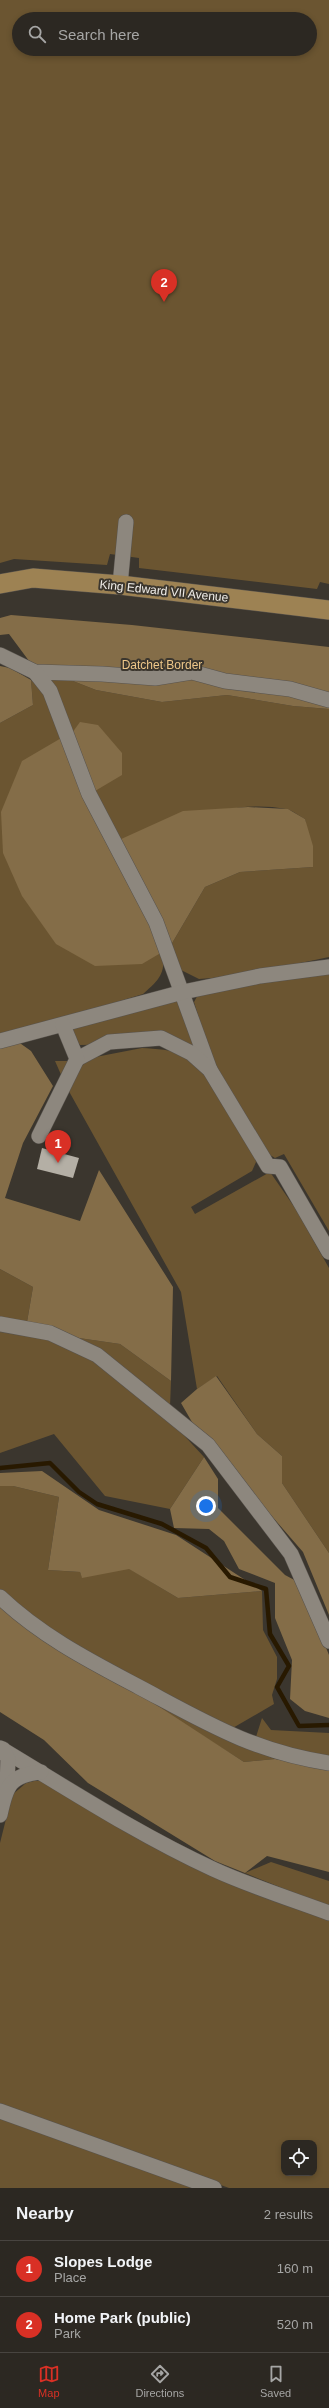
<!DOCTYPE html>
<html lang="en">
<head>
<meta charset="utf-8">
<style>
  body { margin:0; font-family:Arial,sans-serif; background:#38342f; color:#f1f3f6 }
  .controls { position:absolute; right:12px; bottom:12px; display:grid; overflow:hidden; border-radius:8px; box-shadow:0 2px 6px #0003 }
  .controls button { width:36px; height:36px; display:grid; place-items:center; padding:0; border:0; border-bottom:1px solid #484440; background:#2c2822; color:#f1f3f6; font:20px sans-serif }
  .you { position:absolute; left:206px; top:1506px; width:14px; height:14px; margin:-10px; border:3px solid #fff; border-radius:50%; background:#1a73e8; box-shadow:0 0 0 6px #1a73e833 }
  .badge { display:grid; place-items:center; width:26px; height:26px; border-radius:50%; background:#d93025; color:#fff; font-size:13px; font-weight:700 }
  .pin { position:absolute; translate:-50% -33px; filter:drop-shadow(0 1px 2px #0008) }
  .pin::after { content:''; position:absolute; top:21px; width:14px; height:12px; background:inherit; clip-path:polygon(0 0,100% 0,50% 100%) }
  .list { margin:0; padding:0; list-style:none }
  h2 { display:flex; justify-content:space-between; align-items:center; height:52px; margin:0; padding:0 16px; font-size:17px }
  h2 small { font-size:13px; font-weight:400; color:#a6a6a5 }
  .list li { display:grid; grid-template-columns:26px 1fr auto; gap:12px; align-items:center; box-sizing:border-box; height:56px; padding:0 16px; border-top:1px solid #484440 }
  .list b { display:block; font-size:15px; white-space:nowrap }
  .list p { margin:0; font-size:13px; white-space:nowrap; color:#a6a6a5 }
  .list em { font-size:13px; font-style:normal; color:#a6a6a5 }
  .icon { flex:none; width:22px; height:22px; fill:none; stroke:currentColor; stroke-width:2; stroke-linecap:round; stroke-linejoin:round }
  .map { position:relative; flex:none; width:329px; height:2188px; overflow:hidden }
  .search { position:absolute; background:#2c2822; box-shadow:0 2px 6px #0003; left:12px; right:12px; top:12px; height:44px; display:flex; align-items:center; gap:10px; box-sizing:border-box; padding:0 14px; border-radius:22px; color:#a6a6a5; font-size:15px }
  .sheet { height:164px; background:#2c2822 }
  nav { display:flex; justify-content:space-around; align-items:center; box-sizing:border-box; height:56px; border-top:1px solid #484440; background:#2c2822; font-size:11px; color:#a6a6a5 }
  nav a { display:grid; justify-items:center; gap:2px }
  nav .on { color:#d93025 }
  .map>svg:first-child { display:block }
  .green { fill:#6b5531; fill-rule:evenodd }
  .forest { fill:#846d48 }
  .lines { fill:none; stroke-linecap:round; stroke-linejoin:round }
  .stream { stroke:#281900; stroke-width:4.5 }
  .building { fill:#b4afa5 }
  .minor-casing { stroke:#58534d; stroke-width:16 }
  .major-casing { stroke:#58534d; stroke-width:20 }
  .minor { stroke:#8d877e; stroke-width:15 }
  .major { stroke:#9d8253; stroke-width:19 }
  .labels { text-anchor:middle; stroke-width:4; stroke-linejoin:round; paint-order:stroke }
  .street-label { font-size:12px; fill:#f1eee9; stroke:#3b362e }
  .park-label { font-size:12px; fill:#eec789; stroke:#3b362e }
</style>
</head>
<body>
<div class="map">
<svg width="329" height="2188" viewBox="0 0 329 2188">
  <rect width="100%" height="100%" fill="#3b362e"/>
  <g class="green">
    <path d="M0 0H329V584L320 582 317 589 139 568V558L110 554 107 565 14 559 0 563ZM19 19H310V49H19Z"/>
    <path d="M32 665 96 690 162 702 227 695 293 706 329 709V957L238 976 199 979 181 970 171 945 205 887 240 872 313 867 305 819C299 816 292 810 286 809 230 798 172 825 119 840L95 791 56 687Z"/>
    <path d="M31 680 43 690 164 951C164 975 161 978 143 994L0 1038V723L33 705Z"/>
    <path d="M329 967V1231L284 1154 275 1158 265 1152 214 1067 194 1002 200 991Z"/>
    <path d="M175 998 185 1013 197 1050 177 1043 80 1045 71 1032 74 1022Z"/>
    <path d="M142 1048C156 1049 172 1049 185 1056 211 1070 239 1129 255 1156L256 1162 252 1171 191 1207 195 1214 270 1172 295 1208 329 1268V1553L282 1483V1456L257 1434 217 1376 197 1389 181 1292 66 1086 55 1061H75Z"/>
    <path d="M0 1269 33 1287 27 1322 0 1319Z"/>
    <path d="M0 1328 51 1338 109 1368 155 1404 204 1457 170 1509 105 1496 54 1434 0 1453Z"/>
    <path d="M72 1337 120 1344 171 1381 170 1407C140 1380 110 1353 72 1337Z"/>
    <path d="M0 1486H13L59 1497 48 1570 80 1572 82 1577 128 1568 178 1598 262 1591 263 1630 277 1657V1679L272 1695 274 1704 231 1729 51 1634 0 1591Z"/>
    <path d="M118 1682 232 1742 275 1759 244 1762Z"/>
    <path d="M262 1718 271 1730 329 1733V1759L255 1740Z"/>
    <path d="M34 1781H42L329 1919V2188H229L0 2105V1843L12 1795 26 1783ZM284 2143H314V2173H284Z"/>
    <path d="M271 1862 329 1881V1907L245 1873Z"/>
    <path d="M0 2117 202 2188H0Z"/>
  </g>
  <g class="forest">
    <path d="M11 615 132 625 329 647V709L293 706 227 695 162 702 96 690 32 665 9 634 0 635V618Z"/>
    <path d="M0 666 10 668 31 680 33 705 0 723Z"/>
    <path d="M80 722 98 725 122 753V775L95 791 72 733Z"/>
    <path d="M63 737 164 951 142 964 95 966 56 944 22 896 3 853 1 812 22 761Z"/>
    <path d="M248 807 288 809 305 819 313 846V867L240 872 205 887 171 945 119 840 183 811Z"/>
    <path d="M17 1041 31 1051 53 1086 23 1143 5 1198 80 1221 99 1170 173 1287 171 1381 120 1344 72 1337 27 1322 33 1287 0 1269V1045Z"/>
    <path d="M216 1376 257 1434 282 1456V1483L329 1553V1615L303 1552 196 1429 181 1403 197 1389Z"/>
    <path d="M204 1457 218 1479V1508L285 1575 300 1583 329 1655V1718L305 1711 290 1699 292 1660 275 1618V1583L239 1569 224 1541 209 1529 174 1528 170 1509Z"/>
    <path d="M42 1471 99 1510 176 1535 262 1591 178 1598 129 1569 82 1578 80 1572 48 1570 59 1497 13 1486H0V1473Z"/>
    <path d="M0 1603 244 1762 275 1759 326 1766 329 1769V1872L267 1856 245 1873 215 1861 88 1783 44 1740 0 1712Z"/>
  </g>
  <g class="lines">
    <path class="stream" d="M0 1468 50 1463 79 1492 97 1504 162 1524 206 1548 230 1577 266 1589 270 1634 289 1666 277 1687 299 1726 329 1725"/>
  </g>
  <path class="building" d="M42 1148 79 1158 73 1178 37 1169Z"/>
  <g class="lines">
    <g class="minor-casing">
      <g id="minor">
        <path d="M120 585 126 522"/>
        <path d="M0 655 35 672 102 674 155 678 192 672 225 681 290 689 329 700"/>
        <path d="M35 672 50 691 89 794 156 922 210 1070"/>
        <path d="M0 1041 183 992 260 976 329 967"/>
        <path d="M77 1059 109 1042 161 1038 191 1053 210 1070 268 1166 280 1167 329 1252"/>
        <path d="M39 1136 77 1059 63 1025"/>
        <path d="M0 1324 50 1333 97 1355 208 1445 291 1554 329 1641"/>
        <path d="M0 1597C41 1636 90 1661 139 1687 205 1722 254 1752 329 1763"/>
        <path d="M0 1748C70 1790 139 1835 213 1869 250 1886 291 1899 329 1913"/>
        <path d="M3 1749 8 1759 7 1787"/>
        <path d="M0 1815C6 1787 9 1775 41 1772"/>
        <path d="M0 2111 214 2188"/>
      </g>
    </g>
    <g class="major-casing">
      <path id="major" d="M0 584 33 578 120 585 329 610"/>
    </g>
    <use href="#minor" class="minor"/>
    <use href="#major" class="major"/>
  </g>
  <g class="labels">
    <g class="street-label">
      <text transform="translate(164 591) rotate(6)" y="4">King Edward VII Avenue</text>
    </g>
    <g class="park-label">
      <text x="162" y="669">Datchet Border</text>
    </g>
  </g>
</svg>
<div class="controls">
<button><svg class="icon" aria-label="locate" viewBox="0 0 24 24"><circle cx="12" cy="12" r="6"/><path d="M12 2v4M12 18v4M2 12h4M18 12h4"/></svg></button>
</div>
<div class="you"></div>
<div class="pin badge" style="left:58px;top:1163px">1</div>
<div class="pin badge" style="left:164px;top:302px">2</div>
<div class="search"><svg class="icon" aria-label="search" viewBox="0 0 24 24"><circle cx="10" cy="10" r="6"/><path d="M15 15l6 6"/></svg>Search here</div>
</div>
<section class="sheet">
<h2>Nearby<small>2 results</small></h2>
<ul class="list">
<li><span class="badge">1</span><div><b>Slopes Lodge</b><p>Place</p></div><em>160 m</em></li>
<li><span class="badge">2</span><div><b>Home Park (public)</b><p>Park</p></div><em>520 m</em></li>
</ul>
</section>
<nav>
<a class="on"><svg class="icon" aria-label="map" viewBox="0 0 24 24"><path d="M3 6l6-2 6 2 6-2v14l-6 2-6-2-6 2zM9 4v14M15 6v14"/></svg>Map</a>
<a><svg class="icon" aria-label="directions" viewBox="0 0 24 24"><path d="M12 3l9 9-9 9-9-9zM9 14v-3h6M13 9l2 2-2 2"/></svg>Directions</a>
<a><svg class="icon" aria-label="saved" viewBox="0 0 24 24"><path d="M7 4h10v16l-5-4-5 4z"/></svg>Saved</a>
</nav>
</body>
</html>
